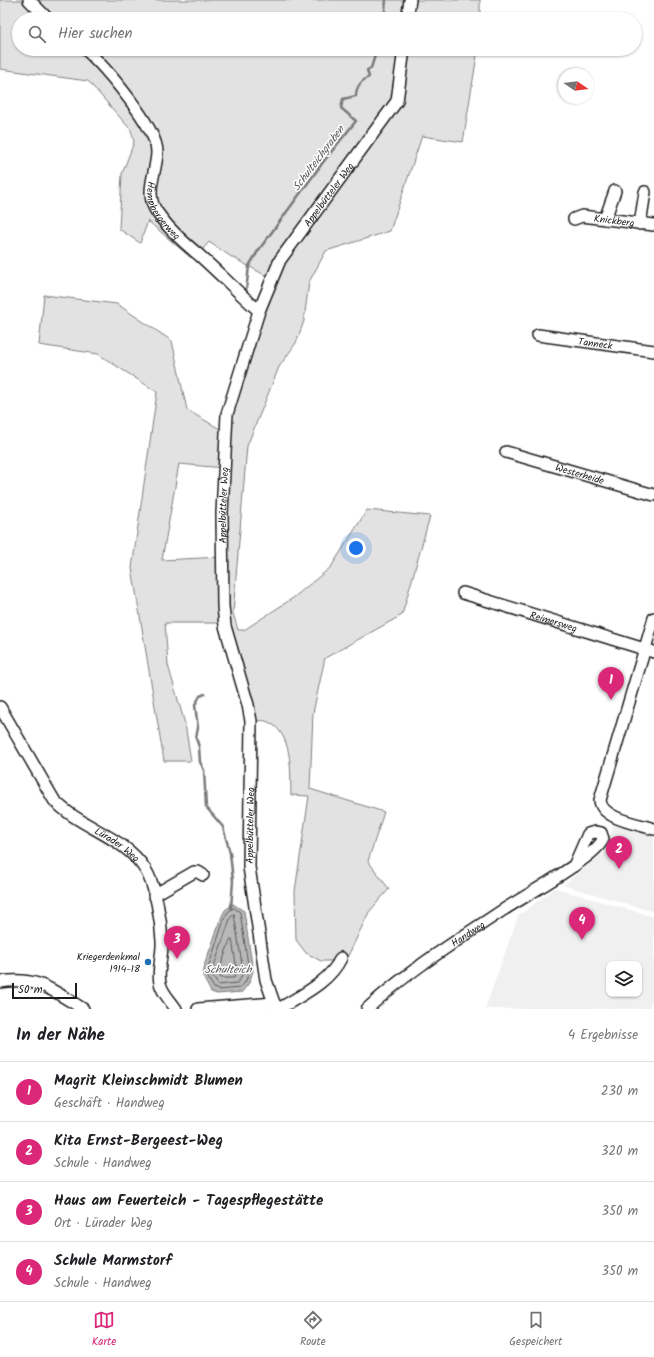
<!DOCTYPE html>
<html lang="de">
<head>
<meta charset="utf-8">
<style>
  body { margin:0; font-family:Kalam,sans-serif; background:#f6f6f6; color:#202124 }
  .controls { position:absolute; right:12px; bottom:12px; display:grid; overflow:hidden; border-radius:8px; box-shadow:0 1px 3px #0004 }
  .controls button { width:36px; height:36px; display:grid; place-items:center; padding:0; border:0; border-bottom:1px solid #e0e0e0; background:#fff; color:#202124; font:20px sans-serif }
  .compass { position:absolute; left:558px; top:68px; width:36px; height:36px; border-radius:50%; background:#fff; box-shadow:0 1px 3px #0004; rotate:103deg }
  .scale { position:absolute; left:12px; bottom:10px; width:65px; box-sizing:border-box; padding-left:4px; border:2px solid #1c1c1c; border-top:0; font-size:11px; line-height:14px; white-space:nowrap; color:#1c1c1c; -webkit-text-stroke:3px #fff; paint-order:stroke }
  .you { position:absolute; left:356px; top:548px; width:14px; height:14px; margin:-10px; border:3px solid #fff; border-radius:50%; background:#1a73e8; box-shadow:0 0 0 6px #1a73e833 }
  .badge { display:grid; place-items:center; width:26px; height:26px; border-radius:50%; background:#db2777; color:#fff; font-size:13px; font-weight:700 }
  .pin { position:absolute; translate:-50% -33px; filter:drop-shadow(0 1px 2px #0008) }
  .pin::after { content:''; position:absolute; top:21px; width:14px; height:12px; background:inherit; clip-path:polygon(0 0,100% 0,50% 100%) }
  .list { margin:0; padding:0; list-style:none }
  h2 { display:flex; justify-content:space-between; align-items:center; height:52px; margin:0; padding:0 16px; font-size:17px }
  h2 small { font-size:13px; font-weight:400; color:#757577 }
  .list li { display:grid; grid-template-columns:26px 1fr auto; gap:12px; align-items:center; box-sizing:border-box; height:60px; padding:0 16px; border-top:1px solid #e0e0e0 }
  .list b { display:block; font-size:15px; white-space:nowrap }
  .list p { margin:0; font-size:13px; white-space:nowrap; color:#757577 }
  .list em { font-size:13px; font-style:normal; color:#757577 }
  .icon { flex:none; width:22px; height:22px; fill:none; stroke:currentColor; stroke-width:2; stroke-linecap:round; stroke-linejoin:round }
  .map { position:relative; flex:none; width:654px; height:1009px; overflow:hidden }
  .search { position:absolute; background:#fff; box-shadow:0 1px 3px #0004; left:12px; right:12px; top:12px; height:44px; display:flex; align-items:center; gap:10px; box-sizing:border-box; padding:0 14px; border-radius:22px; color:#757577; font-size:15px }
  .sheet { height:292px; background:#fff }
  nav { display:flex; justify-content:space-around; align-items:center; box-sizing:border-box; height:56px; border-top:1px solid #e0e0e0; background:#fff; font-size:11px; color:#757577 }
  nav a { display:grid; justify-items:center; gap:2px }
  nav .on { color:#db2777 }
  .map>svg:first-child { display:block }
  .built { fill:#f0f0f0; fill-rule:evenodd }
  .green { fill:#e2e2e2; stroke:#7f7f7f; fill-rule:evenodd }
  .water { fill:#b8b8b8; stroke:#7a7a7a }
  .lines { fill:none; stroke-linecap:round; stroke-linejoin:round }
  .shore { stroke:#5a5a5a; stroke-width:1 }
  .stream { stroke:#7a7a7a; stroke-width:2.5 }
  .minor-casing { stroke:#1c1c1c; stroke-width:14 }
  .minor { stroke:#fff; stroke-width:11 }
  .poi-dot { fill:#1f6fb2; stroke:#fff; stroke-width:1.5 }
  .labels { text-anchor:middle; stroke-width:3; stroke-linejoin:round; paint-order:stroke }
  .street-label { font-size:10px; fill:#1c1c1c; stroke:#fff }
  .poi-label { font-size:10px; fill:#1c1c1c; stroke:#fff; text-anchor:end }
  .water-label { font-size:11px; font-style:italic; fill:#5a5a5a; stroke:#fff }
</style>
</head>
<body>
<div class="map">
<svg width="654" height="1009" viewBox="0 0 654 1009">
  <rect width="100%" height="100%" fill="#fff"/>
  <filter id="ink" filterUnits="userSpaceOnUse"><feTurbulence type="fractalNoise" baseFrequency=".025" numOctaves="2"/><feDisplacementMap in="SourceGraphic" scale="8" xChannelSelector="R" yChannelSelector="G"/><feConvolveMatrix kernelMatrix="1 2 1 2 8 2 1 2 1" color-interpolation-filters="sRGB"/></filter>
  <g filter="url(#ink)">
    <g class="built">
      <path d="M614 823 654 835V912L563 885 605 852Z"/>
      <path d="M555 888 654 917V993L649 1009H485L518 916ZM609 964H639V994H609Z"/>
    </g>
    <path class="green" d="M0 0H480V19H19V49H478L463 142 422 136 390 231 326 251 309 282 304 321 296 343 279 367 247 446 233 613 238 630H244L293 598 331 567 367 510 430 516 402 615 325 658 313 713 310 789 384 812 368 861 389 889 369 912 348 956 330 961H321L306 953 296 940 295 891 309 796 291 795C290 771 294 732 266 721 262 720 255 721 251 721L224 623H165L168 665 185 724 191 761H164L132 568 157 392 98 354 39 345 44 295 117 304 172 341 187 410 220 429 226 431 272 279 230 256 209 242 198 255 195 253 191 258 148 221 140 243 119 229 122 174 134 142 131 130 88 81 0 69ZM179 464 224 468 221 557 162 560Z"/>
    <path class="water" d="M233 904 244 911 253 971 249 983 242 992 217 994 211 992 203 977 205 963 222 916 225 910Z"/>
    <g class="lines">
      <g class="shore">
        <path d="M234 908 240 912 249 971 246 981 240 988 218 990 214 988 207 976 209 965 225 917 228 912Z"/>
        <path d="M234 914 243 971 241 978 237 983 218 985 212 975 214 966 230 919Z"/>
        <path d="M232 939 237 970 234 978H221L218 974 230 940Z"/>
      </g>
      <g class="stream">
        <path d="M384 19 386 0"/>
        <path d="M246 291 249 266 258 251 324 161 356 121 341 108 343 99 356 96C356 86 361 81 369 77L367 70 371 68 377 49"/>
        <path d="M205 694 200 696 195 705 198 728 196 738 199 747 200 762 204 770 206 807 223 827 230 853 233 881 231 908"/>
      </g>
      <g class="minor-casing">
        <g id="minor">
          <path d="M29 0 48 19"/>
          <path d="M407 19 410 0"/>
          <path id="s1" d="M85 49C104 66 157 127 157 152 157 170 145 191 155 209 166 227 183 242 199 255 219 273 239 293 259 311"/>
          <path id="s2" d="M574 219 582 216 654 225"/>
          <path d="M605 219 615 191"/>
          <path d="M640 224 645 192"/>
          <path id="s3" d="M538 335 654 351"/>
          <path id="s4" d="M506 452 654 495"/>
          <path id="s5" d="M463 593 654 652"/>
          <path d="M654 618 600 800C601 819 639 824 654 829"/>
          <path id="s6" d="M0 707 54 800C80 828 124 836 145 869 156 886 161 921 162 941 163 954 157 970 160 983 162 993 171 1001 176 1009"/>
          <path d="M154 895 194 872H198L203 875"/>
          <path d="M0 982C38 976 52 990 83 1009"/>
          <path d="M198 1009 274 1003"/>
          <path id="s7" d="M279 1009 274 1003 266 980 249 867 251 721 248 705 225 626 223 606 222 513 227 414 259 311 280 260 397 101 404 49"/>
          <path d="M279 1009C301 995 329 983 341 958"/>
          <path id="s8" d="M367 1009C406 972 455 942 500 912 519 899 597 857 603 839L601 833 595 832 588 834 574 866"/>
        </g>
      </g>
      <use href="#minor" class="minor"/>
    </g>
  </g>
  <circle class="poi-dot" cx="148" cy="962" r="4"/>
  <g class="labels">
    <g class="street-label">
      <text dy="4" stroke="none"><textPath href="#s7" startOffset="848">Appelbütteler Weg</textPath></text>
      <text dy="4" stroke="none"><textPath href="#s1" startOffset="190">Hempbergerweg</textPath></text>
      <text dy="4" stroke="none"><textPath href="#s2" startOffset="41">Knickberg</textPath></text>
      <text dy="4" stroke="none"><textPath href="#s3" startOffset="58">Tanneck</textPath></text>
      <text dy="4" stroke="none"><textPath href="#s4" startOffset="77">Westerheide</textPath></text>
      <text dy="4" stroke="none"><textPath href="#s7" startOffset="512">Appelbütteler Weg</textPath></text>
      <text dy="4" stroke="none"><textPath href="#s5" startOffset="95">Reimersweg</textPath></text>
      <text dy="4" stroke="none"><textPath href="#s7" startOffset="188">Appelbütteler Weg</textPath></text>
      <text dy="4" stroke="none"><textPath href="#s6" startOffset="185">Lürader Weg</textPath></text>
      <text dy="4" stroke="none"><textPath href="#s8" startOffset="126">Handweg</textPath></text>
    </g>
    <g class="poi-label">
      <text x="140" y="960">Kriegerdenkmal<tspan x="140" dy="12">1914-18</tspan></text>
    </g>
    <g class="water-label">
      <text transform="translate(318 158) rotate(-53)" y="4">Schulteichgraben</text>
      <text x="228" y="973">Schulteich</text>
    </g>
  </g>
</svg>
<div class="controls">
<button><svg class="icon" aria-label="layers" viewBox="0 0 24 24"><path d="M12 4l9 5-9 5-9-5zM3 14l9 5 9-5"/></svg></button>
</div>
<svg class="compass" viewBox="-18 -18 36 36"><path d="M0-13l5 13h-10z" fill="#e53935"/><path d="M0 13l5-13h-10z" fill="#757577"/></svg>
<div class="scale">50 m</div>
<div class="you"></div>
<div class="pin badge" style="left:611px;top:700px">1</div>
<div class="pin badge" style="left:619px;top:869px">2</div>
<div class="pin badge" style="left:177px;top:959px">3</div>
<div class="pin badge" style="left:582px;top:940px">4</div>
<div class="search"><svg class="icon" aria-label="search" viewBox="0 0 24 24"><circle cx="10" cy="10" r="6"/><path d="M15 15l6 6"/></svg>Hier suchen</div>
</div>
<section class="sheet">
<h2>In der Nähe<small>4 Ergebnisse</small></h2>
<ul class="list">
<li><span class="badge">1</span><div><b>Magrit Kleinschmidt Blumen</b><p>Geschäft · Handweg</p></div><em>230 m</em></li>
<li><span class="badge">2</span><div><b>Kita Ernst-Bergeest-Weg</b><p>Schule · Handweg</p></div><em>320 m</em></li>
<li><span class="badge">3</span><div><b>Haus am Feuerteich - Tagespflegestätte</b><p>Ort · Lürader Weg</p></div><em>350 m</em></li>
<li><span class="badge">4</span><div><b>Schule Marmstorf</b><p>Schule · Handweg</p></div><em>350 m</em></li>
</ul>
</section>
<nav>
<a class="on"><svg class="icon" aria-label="map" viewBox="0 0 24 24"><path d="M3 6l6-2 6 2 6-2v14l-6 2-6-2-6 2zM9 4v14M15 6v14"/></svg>Karte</a>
<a><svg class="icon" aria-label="directions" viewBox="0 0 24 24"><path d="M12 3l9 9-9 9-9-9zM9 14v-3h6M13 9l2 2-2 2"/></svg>Route</a>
<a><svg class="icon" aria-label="saved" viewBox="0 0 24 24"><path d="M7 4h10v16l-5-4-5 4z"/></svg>Gespeichert</a>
</nav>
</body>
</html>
